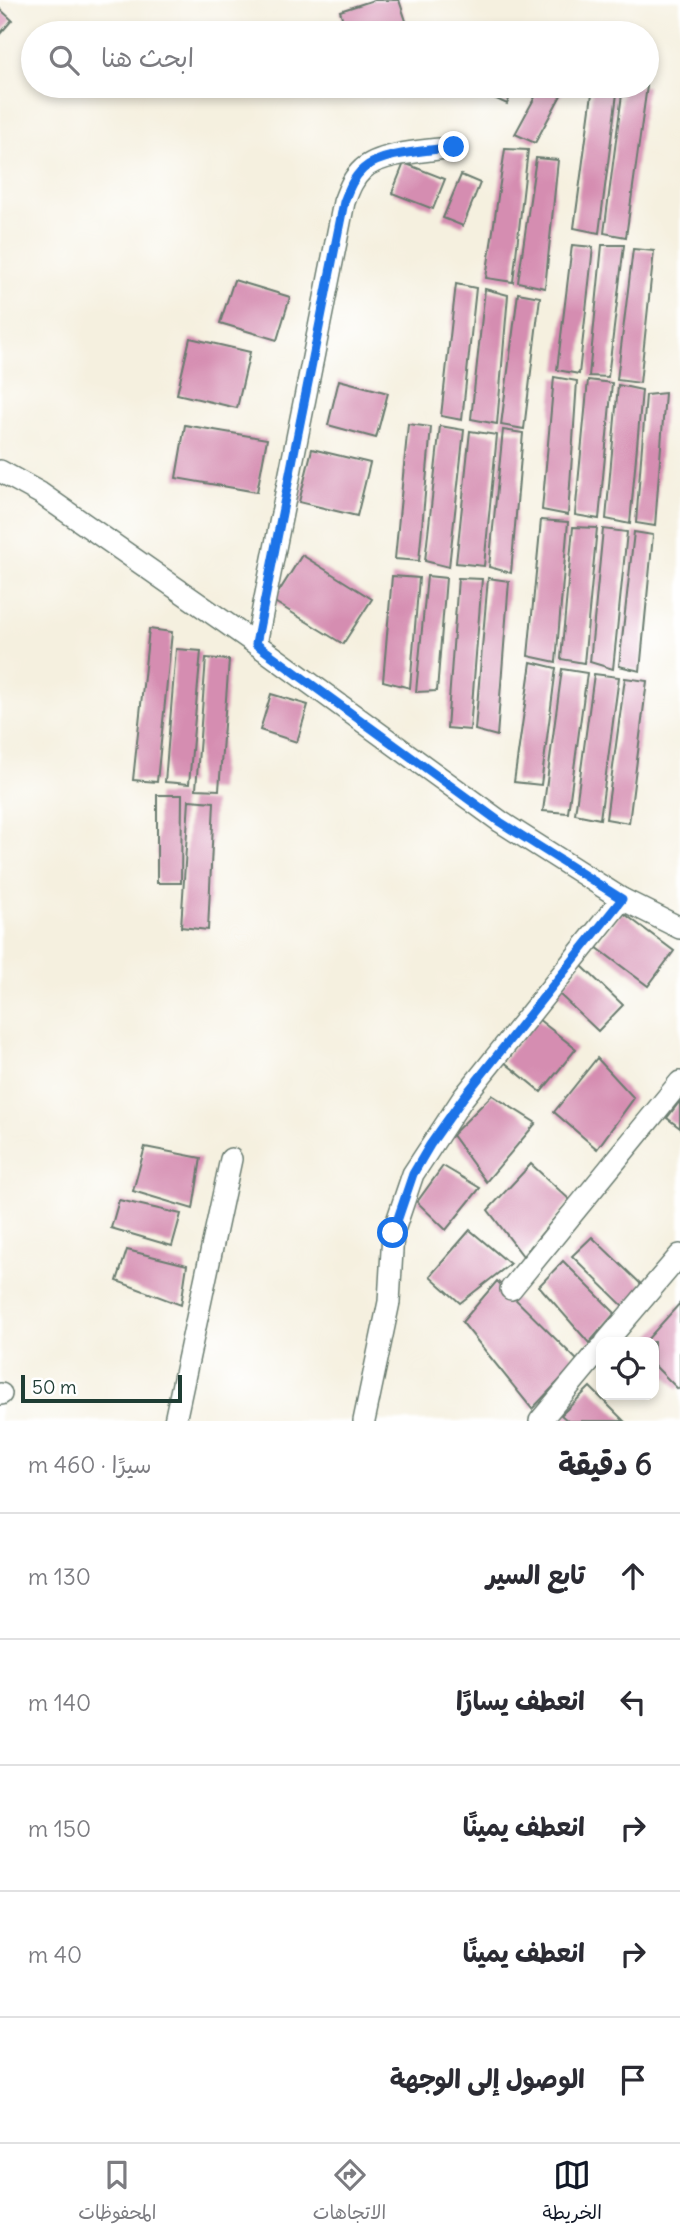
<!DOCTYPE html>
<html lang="ar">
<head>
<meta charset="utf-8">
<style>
  body { margin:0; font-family:Delius,"Playpen Sans Arabic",sans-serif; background:#f2f2f3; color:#2b2b33; direction:rtl }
  .controls { position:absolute; right:21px; bottom:21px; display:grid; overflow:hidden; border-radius:14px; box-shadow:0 4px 10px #0003 }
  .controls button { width:63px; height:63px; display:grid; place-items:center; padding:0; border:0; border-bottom:2px solid #e1e1e2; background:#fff; color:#2b2b33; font:35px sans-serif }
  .scale { position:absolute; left:21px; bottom:18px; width:161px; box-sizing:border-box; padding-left:7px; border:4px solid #1f3d34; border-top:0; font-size:19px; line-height:24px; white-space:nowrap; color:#1f3d34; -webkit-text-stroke:5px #fff; paint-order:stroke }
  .stop { position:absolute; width:21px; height:21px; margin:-16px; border:5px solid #1a73e8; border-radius:50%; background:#fff }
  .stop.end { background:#1a73e8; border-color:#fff; box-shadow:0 2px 7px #0008 }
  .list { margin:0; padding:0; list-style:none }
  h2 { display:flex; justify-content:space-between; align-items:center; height:91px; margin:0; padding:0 28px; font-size:30px }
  h2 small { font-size:23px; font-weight:400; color:#7c7c81 }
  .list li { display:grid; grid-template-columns:46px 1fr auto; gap:21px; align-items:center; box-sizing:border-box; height:126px; padding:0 28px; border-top:2px solid #e1e1e2 }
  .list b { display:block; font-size:26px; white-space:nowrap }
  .list em { font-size:23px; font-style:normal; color:#7c7c81 }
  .icon { flex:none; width:38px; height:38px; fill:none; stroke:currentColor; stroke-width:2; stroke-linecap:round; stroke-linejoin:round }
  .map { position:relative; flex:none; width:680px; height:1421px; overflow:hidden; direction:ltr }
  .search { position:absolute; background:#fff; box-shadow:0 4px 10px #0003; left:21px; right:21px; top:21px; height:77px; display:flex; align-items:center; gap:18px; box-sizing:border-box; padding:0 24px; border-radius:38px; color:#7c7c81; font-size:26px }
  .sheet { height:721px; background:#fff }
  nav { display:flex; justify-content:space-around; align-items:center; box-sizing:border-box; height:98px; border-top:2px solid #e1e1e2; background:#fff; font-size:19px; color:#7c7c81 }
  nav a { display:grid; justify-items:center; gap:4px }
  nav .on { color:#111827 }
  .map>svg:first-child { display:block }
  .building { fill:#d58db1 }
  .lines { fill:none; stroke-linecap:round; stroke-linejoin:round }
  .minor-casing { stroke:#6a7c70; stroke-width:24 }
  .minor { stroke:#fff; stroke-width:21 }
  .route { stroke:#1a73e8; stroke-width:9 }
</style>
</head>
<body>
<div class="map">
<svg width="680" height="1421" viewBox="0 0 680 1421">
  <rect width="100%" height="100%" fill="#fff"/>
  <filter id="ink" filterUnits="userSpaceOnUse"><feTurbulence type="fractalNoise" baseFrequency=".0143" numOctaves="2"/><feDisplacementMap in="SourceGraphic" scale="14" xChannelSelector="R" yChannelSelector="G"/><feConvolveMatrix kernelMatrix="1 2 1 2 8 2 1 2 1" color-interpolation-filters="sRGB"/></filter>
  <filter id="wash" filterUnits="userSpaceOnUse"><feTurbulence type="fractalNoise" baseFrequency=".00686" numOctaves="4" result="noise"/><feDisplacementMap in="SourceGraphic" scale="28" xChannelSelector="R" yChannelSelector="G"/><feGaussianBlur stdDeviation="1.57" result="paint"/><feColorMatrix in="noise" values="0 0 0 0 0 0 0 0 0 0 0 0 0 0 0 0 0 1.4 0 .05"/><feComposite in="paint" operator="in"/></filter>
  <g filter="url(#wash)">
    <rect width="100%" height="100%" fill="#f5f0df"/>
    <g id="blocks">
      <g class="building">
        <path d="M374 0H399L410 33H347L340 11Z"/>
        <path d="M0 9 12 20 0 34Z"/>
        <path d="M468 86H515L507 104Z"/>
        <path d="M541 86H566L535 143 515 134Z"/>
        <path d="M593 86H618L599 233 574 228Z"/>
        <path d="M623 86H647L626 237 604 233Z"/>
        <path d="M505 149 528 150 513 282 486 278Z"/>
        <path d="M536 158 558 160 545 288 518 282Z"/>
        <path d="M404 163 445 179 433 209 392 193Z"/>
        <path d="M461 175 480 183 463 226 443 218Z"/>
        <path d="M572 245 593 247 579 374 557 370Z"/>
        <path d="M602 245H624L608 377 589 376Z"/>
        <path d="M633 249 654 251 640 383 617 380Z"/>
        <path d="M234 280 290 297 277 340 220 323Z"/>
        <path d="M456 284 476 288 462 420 441 416Z"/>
        <path d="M485 289 508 295 497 424 471 419Z"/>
        <path d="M518 293 540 297 524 429 501 425Z"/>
        <path d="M190 338 250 352 237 408 177 394Z"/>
        <path d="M554 377 577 381 568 515 542 510Z"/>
        <path d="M339 380 388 393 376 438 328 425Z"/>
        <path d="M588 380 612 383 599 519 575 515Z"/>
        <path d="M618 385 642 390 630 524 606 519Z"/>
        <path d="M665 393 655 526 636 523 646 395Z"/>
        <path d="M408 424 431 427 419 561 395 559Z"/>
        <path d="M185 425 267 439 257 492 176 478Z"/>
        <path d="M440 426 464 430 449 567 425 561Z"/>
        <path d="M503 430 523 433 511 573 489 567Z"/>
        <path d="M470 431 497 435 484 566 456 563Z"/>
        <path d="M312 449 370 463 357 516 299 502Z"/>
        <path d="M541 520 568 522 556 662 528 656Z"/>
        <path d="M573 527 597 528 584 663 561 659Z"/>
        <path d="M603 529 627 532 613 669 590 662Z"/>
        <path d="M634 532 653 535 640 671 619 666Z"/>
        <path d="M302 555 372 599 343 644 273 601Z"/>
        <path d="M392 576 419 578 410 688 383 681Z"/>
        <path d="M427 576 446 578 437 691 416 692Z"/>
        <path d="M458 578 482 579 470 730 447 728Z"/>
        <path d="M488 578 509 581 497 736 475 730Z"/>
        <path d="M149 629 172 632 157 782 133 780Z"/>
        <path d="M176 649 201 651 189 784 165 782Z"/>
        <path d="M206 658 229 660 219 790 196 789Z"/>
        <path d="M531 662 556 668 541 785 514 782Z"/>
        <path d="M562 669 587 673 568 813 543 811Z"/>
        <path d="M594 674 619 677 600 819 575 814Z"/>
        <path d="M625 678 647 681 629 823 606 819Z"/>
        <path d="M271 694 308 705 297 742 260 730Z"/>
        <path d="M157 795H182L181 883H157Z"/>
        <path d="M189 800 214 802 208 930 181 927Z"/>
        <path d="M622 912 674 951 648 986 596 947Z"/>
        <path d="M582 966 623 1005 598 1031 557 992Z"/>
        <path d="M538 1019 576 1049 541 1092 503 1061Z"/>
        <path d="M597 1058 634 1098 597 1149 554 1112Z"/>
        <path d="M492 1095 536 1123 486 1182 452 1135Z"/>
        <path d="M680 1101V1128L667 1118Z"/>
        <path d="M145 1147 201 1158 193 1209 133 1191Z"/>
        <path d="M531 1164 570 1200 523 1256 488 1210Z"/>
        <path d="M443 1166 480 1188 446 1230 417 1202Z"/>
        <path d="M119 1200 181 1214 172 1246 111 1228Z"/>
        <path d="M470 1230 510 1264 460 1303 430 1276Z"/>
        <path d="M592 1237 645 1288 623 1306 572 1256Z"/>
        <path d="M127 1250 187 1265 181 1305 117 1281Z"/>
        <path d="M563 1261 615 1313 589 1343 539 1286Z"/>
        <path d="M497 1281 578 1361 532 1409 462 1322Z"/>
        <path d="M680 1303V1387L678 1389 654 1365V1342H645Z"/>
        <path d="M590 1387 624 1421H568L561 1415Z"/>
      </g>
    </g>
  </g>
  <g filter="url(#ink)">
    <use href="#blocks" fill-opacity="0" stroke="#6a7c70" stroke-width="2"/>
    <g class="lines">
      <g class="minor-casing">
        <g id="minor">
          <path d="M0 471 40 493 256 644 501 822 622 899 680 928"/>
          <path d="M256 644 344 202C349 189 353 178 363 169 381 152 430 151 454 147"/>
          <path d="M511 1289 680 1082"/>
          <path d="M606 1342 680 1255"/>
          <path d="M0 1394H1"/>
          <path d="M175 1421 231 1159"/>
          <path d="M364 1421 389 1302 393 1233 413 1174 463 1098 622 899"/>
          <path d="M540 1421 601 1348"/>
        </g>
      </g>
      <use href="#minor" class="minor"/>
    </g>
  </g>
  <g class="lines" filter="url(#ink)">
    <path class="route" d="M393 1233 413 1174 430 1145 463 1098 622 899 500 822 256 644 344 202C349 189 353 178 363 169 381 152 430 151 454 147"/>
  </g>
</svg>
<div class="controls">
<button><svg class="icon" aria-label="locate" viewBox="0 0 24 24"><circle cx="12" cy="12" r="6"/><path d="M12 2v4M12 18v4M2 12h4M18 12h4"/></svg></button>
</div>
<div class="scale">50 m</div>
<div class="stop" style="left:393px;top:1233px"></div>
<div class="stop end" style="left:454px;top:147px"></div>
<div class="search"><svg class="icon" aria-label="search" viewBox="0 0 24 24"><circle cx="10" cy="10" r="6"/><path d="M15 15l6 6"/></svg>ابحث هنا</div>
</div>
<section class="sheet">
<h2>6 دقيقة<small>سيرًا · 460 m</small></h2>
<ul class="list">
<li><svg class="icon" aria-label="ahead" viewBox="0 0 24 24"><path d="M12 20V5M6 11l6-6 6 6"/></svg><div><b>تابع السير</b></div><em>130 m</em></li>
<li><svg class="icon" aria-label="left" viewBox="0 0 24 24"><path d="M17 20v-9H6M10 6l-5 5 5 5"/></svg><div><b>انعطف يسارًا</b></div><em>140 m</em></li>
<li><svg class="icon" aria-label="right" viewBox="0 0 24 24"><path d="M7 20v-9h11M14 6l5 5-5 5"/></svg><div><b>انعطف يمينًا</b></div><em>150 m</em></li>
<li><svg class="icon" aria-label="right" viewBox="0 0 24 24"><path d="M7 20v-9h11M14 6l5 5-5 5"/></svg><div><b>انعطف يمينًا</b></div><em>40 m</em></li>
<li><svg class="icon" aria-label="arrive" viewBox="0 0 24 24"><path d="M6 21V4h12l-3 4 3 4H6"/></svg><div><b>الوصول إلى الوجهة</b></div></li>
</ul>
</section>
<nav>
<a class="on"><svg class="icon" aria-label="map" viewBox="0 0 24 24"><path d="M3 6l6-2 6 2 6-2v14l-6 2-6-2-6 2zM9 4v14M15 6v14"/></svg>الخريطة</a>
<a><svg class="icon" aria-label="directions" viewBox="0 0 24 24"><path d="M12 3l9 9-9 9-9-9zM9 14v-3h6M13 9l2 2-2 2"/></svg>الاتجاهات</a>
<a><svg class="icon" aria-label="saved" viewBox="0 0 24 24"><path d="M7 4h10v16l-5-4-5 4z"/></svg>المحفوظات</a>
</nav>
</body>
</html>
